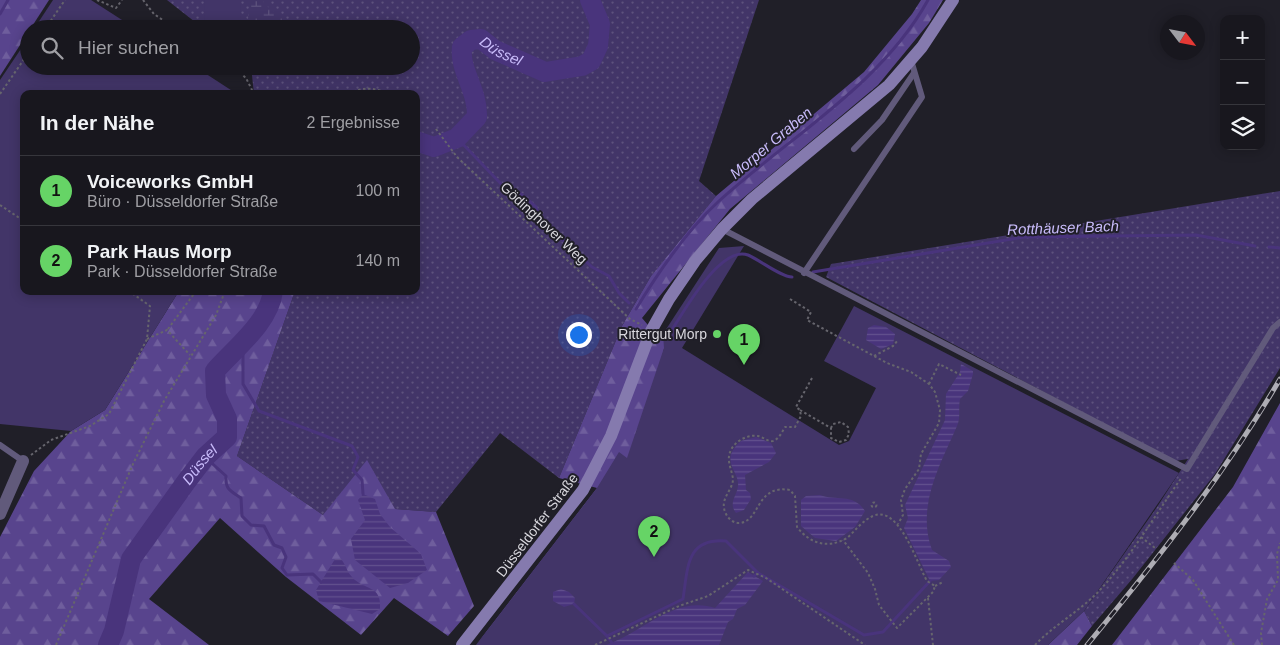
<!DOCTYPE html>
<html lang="de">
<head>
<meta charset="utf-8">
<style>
  body { margin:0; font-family:Helvetica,sans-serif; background:#25242b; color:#f1f3f6 }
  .controls { position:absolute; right:15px; top:15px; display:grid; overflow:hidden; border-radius:10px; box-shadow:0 2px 12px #0003 }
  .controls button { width:45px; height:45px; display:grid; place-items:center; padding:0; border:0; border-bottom:1px solid #36363c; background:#18171e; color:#f1f3f6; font:25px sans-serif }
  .compass { position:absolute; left:1160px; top:15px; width:45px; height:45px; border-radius:50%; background:#18171e; box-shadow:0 2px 12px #0003; rotate:122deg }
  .you { position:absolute; left:578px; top:334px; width:18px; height:18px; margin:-12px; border:4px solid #fff; border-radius:50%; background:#1a73e8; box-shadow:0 0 0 8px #1a73e833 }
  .badge { display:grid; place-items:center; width:32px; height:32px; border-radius:50%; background:#66d466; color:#111; font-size:16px; font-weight:700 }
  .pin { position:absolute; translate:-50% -41px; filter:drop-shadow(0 1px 2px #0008) }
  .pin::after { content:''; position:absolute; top:26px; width:18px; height:15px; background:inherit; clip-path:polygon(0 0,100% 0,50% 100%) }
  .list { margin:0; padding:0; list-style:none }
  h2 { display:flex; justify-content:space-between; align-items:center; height:65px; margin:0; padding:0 20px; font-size:21px }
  h2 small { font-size:16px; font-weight:400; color:#9f9fa4 }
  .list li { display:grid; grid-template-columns:32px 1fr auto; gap:15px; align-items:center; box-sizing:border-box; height:70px; padding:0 20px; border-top:1px solid #36363c }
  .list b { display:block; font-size:19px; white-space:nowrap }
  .list p { margin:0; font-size:16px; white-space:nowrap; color:#9f9fa4 }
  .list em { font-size:16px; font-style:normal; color:#9f9fa4 }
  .icon { flex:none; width:28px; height:28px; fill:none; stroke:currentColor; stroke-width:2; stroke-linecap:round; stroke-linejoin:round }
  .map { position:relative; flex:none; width:1280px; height:645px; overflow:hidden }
  .search { position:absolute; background:#18171e; box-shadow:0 2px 12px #0003; left:20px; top:20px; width:400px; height:55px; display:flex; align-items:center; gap:12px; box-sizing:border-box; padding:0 18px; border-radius:28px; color:#9f9fa4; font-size:19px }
  .panel { position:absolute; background:#18171e; box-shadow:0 2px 12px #0003; left:20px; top:90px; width:400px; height:205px; border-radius:10px }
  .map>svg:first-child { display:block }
  .grass { fill:url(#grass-dots) }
  .forest { fill:url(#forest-firs) }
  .wetland { fill:url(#wetland-marsh) }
  .park { fill:#423568 }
  .water { fill:url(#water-rules) }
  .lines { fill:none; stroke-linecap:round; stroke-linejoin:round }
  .stream { stroke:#49347c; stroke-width:3 }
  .river { stroke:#49347c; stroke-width:20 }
  .path { stroke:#66656d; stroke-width:2; stroke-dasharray:2.5 2.5; stroke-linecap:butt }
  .lane { stroke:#615a7b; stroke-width:6 }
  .street { stroke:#615a7b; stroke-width:12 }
  .secondary { stroke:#857aae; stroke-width:12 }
  .rail-casing { stroke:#aeadb4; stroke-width:5 }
  .rail { stroke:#201f28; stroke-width:3; stroke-dasharray:9; stroke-linecap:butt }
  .poi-dot { fill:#66d466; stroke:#201f28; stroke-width:2 }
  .labels { text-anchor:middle; stroke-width:4; stroke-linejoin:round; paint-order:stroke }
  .street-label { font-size:14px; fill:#d9d8de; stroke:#201f28 }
  .poi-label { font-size:14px; fill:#d9d8de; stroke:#201f28; text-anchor:end }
  .water-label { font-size:15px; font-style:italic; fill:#c9bcfb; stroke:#201f28 }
</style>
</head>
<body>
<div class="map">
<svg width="1280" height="645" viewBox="0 0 1280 645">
  <defs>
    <pattern id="grass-dots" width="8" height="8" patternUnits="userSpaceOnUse" patternTransform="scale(1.25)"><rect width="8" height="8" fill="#423568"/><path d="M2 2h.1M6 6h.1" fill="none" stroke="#5d527d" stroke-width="1.8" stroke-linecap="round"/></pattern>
    <pattern id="forest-firs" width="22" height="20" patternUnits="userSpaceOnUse" patternTransform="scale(1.25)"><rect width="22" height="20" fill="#58448d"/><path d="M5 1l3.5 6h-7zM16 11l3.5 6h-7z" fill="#6f5e9d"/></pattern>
    <pattern id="wetland-marsh" width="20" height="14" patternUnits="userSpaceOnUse" patternTransform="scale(1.25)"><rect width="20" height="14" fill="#423568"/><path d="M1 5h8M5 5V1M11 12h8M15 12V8" fill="none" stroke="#5d527d"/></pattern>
    <pattern id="water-rules" width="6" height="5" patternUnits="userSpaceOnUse" patternTransform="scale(1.25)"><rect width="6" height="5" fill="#49347c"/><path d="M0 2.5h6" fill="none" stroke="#63518e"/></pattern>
  </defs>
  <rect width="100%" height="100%" fill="#201f28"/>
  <g class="grass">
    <path d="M167 0H759L699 181 716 196 651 276 622 326 559 478 500 433 436 512 395 509 323 515 237 456 295 291H416V94H254L251 66H411V29H204Z"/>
    <path d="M1280 191V368L1215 474 1133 578 1092 626 1084 611 1157 507 1188 459 1175 461 826 277 831 264Z"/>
  </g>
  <g class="forest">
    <path d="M0 0H49L0 76Z"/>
    <path d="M921 0H943L929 23 878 85 730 209 642 318 659 338 667 337 638 452 476 645 597 488 559 478 622 326 651 276 716 196 864 72 912 14Z"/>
    <path d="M179 291H295L237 456 323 515 367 460 395 509 436 512 474 606 448 636 394 598 361 635 286 577 220 518 149 599 209 645H0V537L34 471 71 431 105 410Z"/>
    <path d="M1280 403V645H1112L1233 487Z"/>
    <path d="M1084 611 1092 626 1077 645H1048Z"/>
  </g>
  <path class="wetland" d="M250 0H262C271 13 286 17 295 29H247Z"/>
  <g class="park">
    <path d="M53 0H91L136 29H34Z"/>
    <path d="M205 0H241L240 29H204Z"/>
    <path d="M29 37V66H194L237 94H24V291H179L105 410 71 431 0 424V80Z"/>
    <path d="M744 246 682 348 839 445 849 441 876 388 824 361 854 306 1179 473 1084 611 1048 645H476L597 488 619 452 627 458 664 348 663 334 719 248Z"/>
  </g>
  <g class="water">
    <path d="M874 325 886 327 895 334 893 344 881 349 866 340 868 328Z"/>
    <path d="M961 364 973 371V374L968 391 960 399C958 408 961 417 957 426 940 465 916 506 932 550L949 561 951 567 939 580 930 581 904 528 908 518 905 505 945 420 946 394 960 372Z"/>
    <path d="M756 437 771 443 776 453 769 462 745 475 746 490 750 493 751 499 744 510 736 513C728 503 737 496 738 486 740 471 718 461 741 441Z"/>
    <path d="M363 494 375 499 380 514 390 527 421 554 427 570 408 583 390 588 355 560 351 539 365 520 358 500Z"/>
    <path d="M820 495C836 501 854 493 865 511L855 527 836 541 815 538 801 526V500L806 496Z"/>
    <path d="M335 559H341C346 565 347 572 352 577 364 591 382 584 380 609L372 614 319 601 316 590Z"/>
    <path d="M748 572 763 581 745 605 737 609 733 619 728 622 719 645H606C642 633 675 595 715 608Z"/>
    <path d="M561 589 569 592 575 598 574 604 564 607 553 601V592Z"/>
  </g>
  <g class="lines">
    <g class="stream">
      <path d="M0 14 8 0"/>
      <path d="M457 138 504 187 521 194 536 207 538 217 592 267 609 276 619 293 629 303"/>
      <path d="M1269 247 1280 248"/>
      <path d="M813 272 1024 237 1196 235 1255 246"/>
      <path d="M636 309C659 271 686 231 719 201 789 137 881 85 928 0"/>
      <path d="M666 333H670C683 313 720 245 748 255 760 260 781 277 792 277"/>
      <path d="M238 345 243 354V384L259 411 352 446 358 457 353 470 362 480 363 494"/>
      <path d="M205 457 226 476C225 490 231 491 241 498L242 516 251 525 264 526 274 545 282 548 286 557 282 568 287 575 313 574 321 582"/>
      <path d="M754 576 758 573 864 635 883 632 930 581"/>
      <path d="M574 604 607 636 683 599C688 567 686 538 726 541L758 573"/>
      <path d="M607 636 612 643"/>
    </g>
    <g class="river">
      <path id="s1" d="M416 141 434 147 457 138 477 117C478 90 459 70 462 47L471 40 481 39 495 50 545 72 582 66 591 61 598 46 600 24 590 0"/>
      <path id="s2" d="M108 645 114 631 131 559 186 482 205 457 227 437V419L216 395 215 371C235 348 269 323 273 291"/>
    </g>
    <g class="path">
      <path d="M97 0 116 8 122 0"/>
      <path d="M143 0 154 14 176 29"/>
      <path d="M45 29 65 0"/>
      <path d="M232 66 246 78 254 94"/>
      <path d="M0 94 29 52"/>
      <path d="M349 94C364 85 377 89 392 94"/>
      <path d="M416 103 418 104"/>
      <path d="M436 129 457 157 630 319 642 325"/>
      <path d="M0 205 24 221"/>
      <path d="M790 299 811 312 807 320 887 363 911 372 929 384 935 392 940 410 939 423 921 454 919 469 905 489 901 500 903 515 898 524"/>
      <path d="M168 329 196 291"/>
      <path d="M147 339 167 330 190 355"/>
      <path d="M874 356 893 346 898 340"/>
      <path d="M812 378 796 407 800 410 801 416 795 427H785C782 432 779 439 773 441 768 442 763 437 758 436 746 434 731 443 729 456 728 464 732 471 733 479 733 489 722 497 724 508 725 515 731 523 739 523 761 522 755 484 790 490L795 496 797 527C810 544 828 549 847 538 855 531 863 520 873 516 899 504 917 564 927 581L935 586 933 592 897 628 879 605 875 589 868 573 843 540"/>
      <path d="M929 384 939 364 961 375"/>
      <path d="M800 410 831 428V438L839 442 846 440 849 434 848 427 841 422 833 424 831 428"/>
      <path d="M31 455 51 440 90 426 109 414 147 339 150 306 129 291"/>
      <circle cx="874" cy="505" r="2.5"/>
      <path d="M1141 537 1155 548"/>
      <path d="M1174 563 1193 580 1234 645"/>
      <path d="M935 586 943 582"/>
      <path d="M928 598 933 645"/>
      <path d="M56 645 133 464 164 401 216 315 225 291"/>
      <path d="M595 645 679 606 708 596 748 570 766 578 865 645"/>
      <path d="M1035 645C1054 625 1080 611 1099 591 1131 557 1155 515 1182 477"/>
      <path d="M1262 645 1261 633 1267 599 1278 580 1277 554 1280 543"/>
    </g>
    <g class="lane">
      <path d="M854 149 882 120 914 73"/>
      <path d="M722 229 1187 469 1273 328 1280 322"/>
      <path d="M804 273 922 97 911 60"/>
      <path d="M0 445 23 461"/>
    </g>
    <path class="street" d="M0 514 23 461"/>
    <path class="secondary" d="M462 645 583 490 611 436 651 331 669 299 695 261 722 229 752 199 889 85 922 47 953 0"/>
    <g class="rail-casing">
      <path id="rail" d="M1087 645C1157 560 1224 475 1280 379"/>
    </g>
    <use href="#rail" class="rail"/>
  </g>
  <circle class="poi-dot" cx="717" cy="334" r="5"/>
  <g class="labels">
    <g class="street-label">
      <text transform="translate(544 223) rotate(43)" y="5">Gödinghover Weg</text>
      <text transform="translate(537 525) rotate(-53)" y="5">Düsseldorfer Straße</text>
    </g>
    <g class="poi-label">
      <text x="707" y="339">Rittergut Morp</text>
    </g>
    <g class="water-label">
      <text dy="5" stroke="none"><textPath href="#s1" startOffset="190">Düssel</textPath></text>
      <text transform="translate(771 143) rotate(-40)" y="5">Morper Graben</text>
      <text transform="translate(1063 228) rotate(-2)" y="5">Rotthäuser Bach</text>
      <text dy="5" stroke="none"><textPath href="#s2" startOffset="206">Düssel</textPath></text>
    </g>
  </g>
</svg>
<div class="controls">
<button>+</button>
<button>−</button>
<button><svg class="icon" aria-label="layers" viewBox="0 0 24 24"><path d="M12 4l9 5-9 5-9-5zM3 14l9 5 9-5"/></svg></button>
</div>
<svg class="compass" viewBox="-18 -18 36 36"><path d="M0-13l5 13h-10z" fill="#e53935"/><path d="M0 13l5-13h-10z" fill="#9f9fa4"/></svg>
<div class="you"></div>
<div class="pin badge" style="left:744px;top:365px">1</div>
<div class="pin badge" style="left:654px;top:557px">2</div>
<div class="search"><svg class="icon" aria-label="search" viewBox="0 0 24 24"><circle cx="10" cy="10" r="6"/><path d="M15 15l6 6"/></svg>Hier suchen</div>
<section class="panel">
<h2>In der Nähe<small>2 Ergebnisse</small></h2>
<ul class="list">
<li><span class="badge">1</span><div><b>Voiceworks GmbH</b><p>Büro · Düsseldorfer Straße</p></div><em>100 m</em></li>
<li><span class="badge">2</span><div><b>Park Haus Morp</b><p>Park · Düsseldorfer Straße</p></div><em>140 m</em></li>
</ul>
</section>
</div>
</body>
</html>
